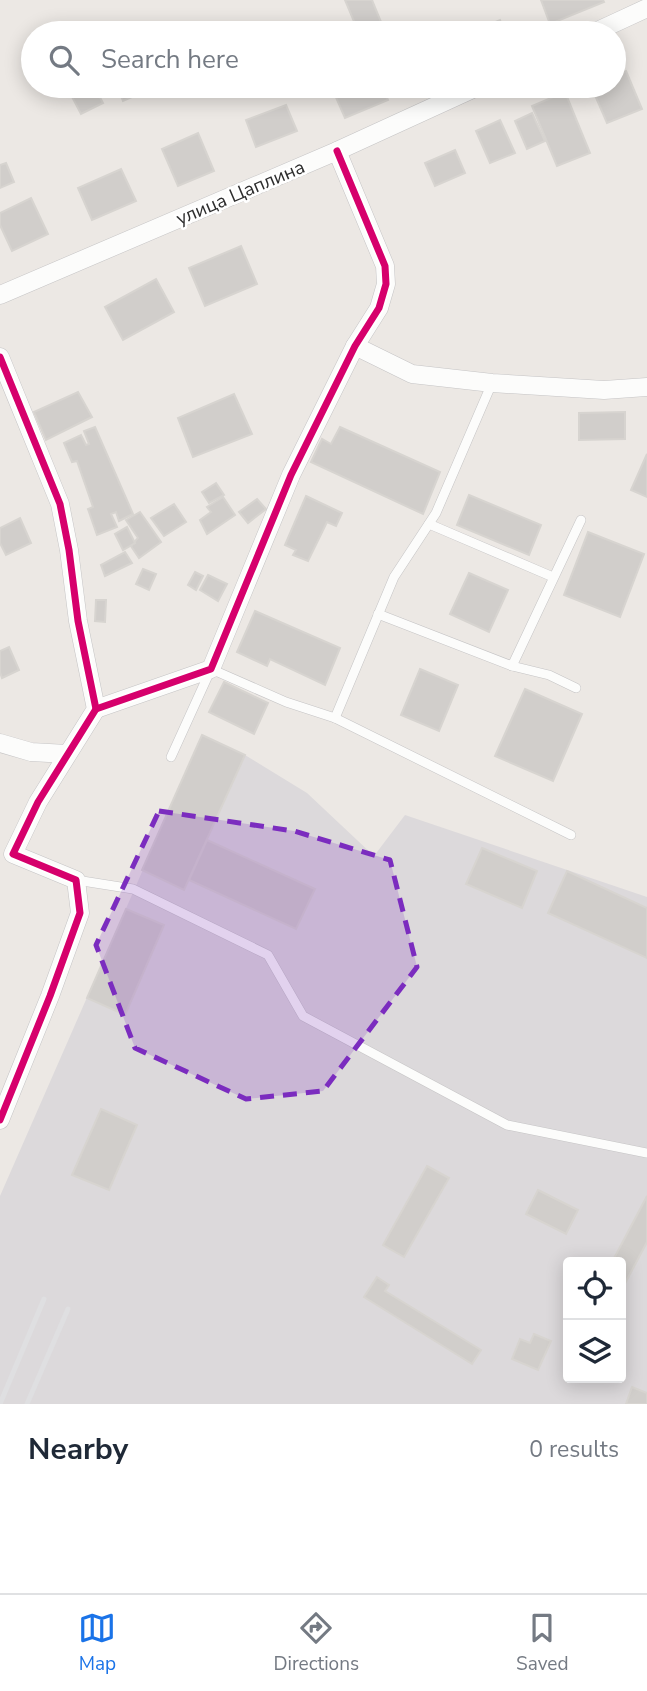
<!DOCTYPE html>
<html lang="en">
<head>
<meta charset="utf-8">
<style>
  body { margin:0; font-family:"Nunito Sans",sans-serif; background:#f2f2f3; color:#1f2937 }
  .controls { position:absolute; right:21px; bottom:21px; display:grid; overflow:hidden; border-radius:7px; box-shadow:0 4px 18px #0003 }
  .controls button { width:63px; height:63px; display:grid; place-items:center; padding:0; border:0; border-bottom:2px solid #e0e1e3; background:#fff; color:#1f2937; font:35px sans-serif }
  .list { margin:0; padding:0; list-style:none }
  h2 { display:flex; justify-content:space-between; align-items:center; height:91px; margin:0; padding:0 28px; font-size:30px }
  h2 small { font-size:23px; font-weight:400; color:#747a83 }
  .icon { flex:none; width:38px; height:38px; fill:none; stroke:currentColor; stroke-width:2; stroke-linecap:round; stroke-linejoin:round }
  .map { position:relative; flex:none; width:647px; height:1404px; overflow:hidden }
  .search { position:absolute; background:#fff; box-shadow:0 4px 18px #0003; left:21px; right:21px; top:21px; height:77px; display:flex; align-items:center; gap:18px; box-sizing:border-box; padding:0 24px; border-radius:38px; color:#747a83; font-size:26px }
  .sheet { height:189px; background:#fff }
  nav { display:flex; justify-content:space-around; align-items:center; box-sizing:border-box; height:98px; border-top:2px solid #e0e1e3; background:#fff; font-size:19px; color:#747a83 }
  nav a { display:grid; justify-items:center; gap:4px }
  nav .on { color:#1a73e8 }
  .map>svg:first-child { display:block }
  .industrial { fill:#dcd9db; fill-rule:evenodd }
  .building { fill:#d1cecb; stroke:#d7d4d0; stroke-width:2 }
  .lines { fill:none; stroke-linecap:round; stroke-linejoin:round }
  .service-casing { stroke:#c5c4c5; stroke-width:10 }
  .minor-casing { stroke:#c5c4c5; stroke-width:19 }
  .service { stroke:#fcfcfb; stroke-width:9 }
  .minor { stroke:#fcfcfb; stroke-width:18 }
  .rail { stroke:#dfdfe1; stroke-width:5 }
  .cycleway-casing { stroke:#fff; stroke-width:11 }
  .cycleway { stroke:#d6006c; stroke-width:7 }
  .marked { fill:#7b2cbf; fill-opacity:0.2; stroke:#7b2cbf; stroke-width:5; stroke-dasharray:14 9; stroke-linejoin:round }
  .labels { text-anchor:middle; stroke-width:5; stroke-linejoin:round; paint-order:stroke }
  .street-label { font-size:19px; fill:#2e2e2e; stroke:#fff }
</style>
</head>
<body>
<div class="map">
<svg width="647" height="1404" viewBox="0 0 647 1404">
  <rect width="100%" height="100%" fill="#ece8e4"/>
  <path class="industrial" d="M202 735 245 755 307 793 374 856 405 815 647 897V1404H0V1196ZM568 1262H621V1378H568Z"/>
  <g class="building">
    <path d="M345 0H372L381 22 358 31Z"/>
    <path d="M541 0H603L604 2 550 24Z"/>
    <path d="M500 20 505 33H477L476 30Z"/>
    <path d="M626 71 642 109 607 123 591 86H614V76Z"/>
    <path d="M81 86H94L103 103 81 114 69 91Z"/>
    <path d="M117 86H146L148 90 123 101Z"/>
    <path d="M331 86H382L388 100 345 118Z"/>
    <path d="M565 92 590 153 557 166 532 106Z"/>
    <path d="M286 105 297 131 256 147 246 120Z"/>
    <path d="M532 113 545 141 527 149 515 121Z"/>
    <path d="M500 120 515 153 490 163 476 131Z"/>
    <path d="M198 133 214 171 178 186 162 149Z"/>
    <path d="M455 150 465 173 435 186 425 163Z"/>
    <path d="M6 163 14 182 0 188V165Z"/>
    <path d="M121 169 136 201 92 220 78 188Z"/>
    <path d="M31 198 48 234 12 251 0 225V213Z"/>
    <path d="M241 246 257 284 205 306 189 268Z"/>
    <path d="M156 279 174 312 123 340 105 307Z"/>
    <path d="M78 392 92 417 46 440 34 412Z"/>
    <path d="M234 394 252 434 193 457 178 418Z"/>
    <path d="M625 412V439L579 440V413Z"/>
    <path d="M95 427 133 514 119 521 116 512 111 514 117 527 97 535 88 509 93 507 77 461 72 462 64 443 81 435 86 445 89 444 84 431Z"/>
    <path d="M340 427 440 472 423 514 311 462 322 439 331 444Z"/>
    <path d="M647 454V497L631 490Z"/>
    <path d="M216 483 224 495 209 503 202 492Z"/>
    <path d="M469 495 541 525 529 555 457 525Z"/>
    <path d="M306 496 342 513 336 526 327 522 308 561 293 555 296 550 285 545Z"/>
    <path d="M223 497 235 515 207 534 200 520 211 512 207 507Z"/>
    <path d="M257 499 266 509 248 523 239 512Z"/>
    <path d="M174 504 186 522 164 536 151 518Z"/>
    <path d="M140 512 161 542 139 558 131 546 138 538 126 520Z"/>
    <path d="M20 518 31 543 6 555 0 543V528Z"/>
    <path d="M127 527 135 543 123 550 115 534Z"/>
    <path d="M588 532 644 554 620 617 564 595Z"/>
    <path d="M125 552 132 563 105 576 101 565Z"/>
    <path d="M143 569 156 574 149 590 136 584Z"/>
    <path d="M195 572 203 576 196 590 188 585Z"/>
    <path d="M469 573 508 590 489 632 450 614Z"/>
    <path d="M208 575 227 584 218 601 200 590Z"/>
    <path d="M96 600H106L105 622 95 621Z"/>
    <path d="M255 611 340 648 325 685 270 659 267 666 237 652Z"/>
    <path d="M9 647 19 670 2 678 0 672V651Z"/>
    <path d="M420 669 458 685 439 731 401 715Z"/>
    <path d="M224 682 268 703 254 734 209 712Z"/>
    <path d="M525 689 582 714 553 781 495 756Z"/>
    <path d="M202 735 245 755 184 890 142 870Z"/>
    <path d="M207 840 315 889 296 929 189 880Z"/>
    <path d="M482 848 537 871 522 908 466 884Z"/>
    <path d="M567 871 647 908V958L548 913Z"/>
    <path d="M126 909 164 925 125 1015 87 998Z"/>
    <path d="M101 1109 137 1125 109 1190 72 1175Z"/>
    <path d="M427 1166 449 1178 404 1257 383 1245Z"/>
    <path d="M538 1190 578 1210 566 1234 526 1214Z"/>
    <path d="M647 1196V1242L621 1291V1262H612Z"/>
    <path d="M377 1277 389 1285 385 1291 481 1350 472 1364 364 1297Z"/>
    <path d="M534 1334 551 1341 538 1370 512 1359 520 1339 530 1343Z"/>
    <path d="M632 1387 647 1393V1404H626Z"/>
  </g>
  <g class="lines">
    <g class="service-casing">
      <g id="service">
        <path d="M429 524 553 577"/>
        <path d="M378 614 512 666 549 675 576 688"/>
        <path d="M512 666 581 520"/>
        <path d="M335 718 394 577 436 513 492 383"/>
        <path d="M171 757 211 669 286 702 335 718 571 835"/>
        <path d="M76 880 133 889 268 955 303 1016 507 1125 647 1153"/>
      </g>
    </g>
    <g class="minor-casing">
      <g id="minor">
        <path d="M593 33 647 8"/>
        <path d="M0 295 337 151 479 86"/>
        <path d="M355 346 412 374 492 383 604 390 647 387"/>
        <path d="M0 357 60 504 69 550 78 621 96 709 38 802 13 854 76 880 80 913 50 996 0 1120"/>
        <path d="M96 709 211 669 291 475 355 346 379 308 386 284 385 266 337 151"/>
        <path d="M0 743 31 752 67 754"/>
      </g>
    </g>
    <use href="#service" class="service"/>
    <use href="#minor" class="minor"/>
    <g class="rail">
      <path d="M0 1404 44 1299"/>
      <path d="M27 1404 68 1309"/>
    </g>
    <g class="cycleway-casing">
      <g id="cycleway">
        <path d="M0 357 60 504 69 550 78 621 96 709 38 802 13 854 76 880 80 913 50 996 0 1120"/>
        <path d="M96 709 211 669 291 475 355 346 379 308 386 284 385 266 337 151"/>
      </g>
    </g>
    <use href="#cycleway" class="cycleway"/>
  </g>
  <path class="marked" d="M159 811 294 831 390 860 417 967 323 1091 246 1099 135 1048 96 945Z"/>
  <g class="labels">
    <g class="street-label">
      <text transform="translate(240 192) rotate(-23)" y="7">улица Цаплина</text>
    </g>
  </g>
</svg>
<div class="controls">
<button><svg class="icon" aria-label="locate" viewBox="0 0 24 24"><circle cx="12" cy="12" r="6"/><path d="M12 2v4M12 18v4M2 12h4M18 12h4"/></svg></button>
<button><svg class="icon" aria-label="layers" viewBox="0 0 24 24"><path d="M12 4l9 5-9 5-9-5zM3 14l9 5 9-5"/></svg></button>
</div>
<div class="search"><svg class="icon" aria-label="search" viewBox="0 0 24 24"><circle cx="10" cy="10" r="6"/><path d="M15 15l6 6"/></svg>Search here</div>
</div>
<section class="sheet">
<h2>Nearby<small>0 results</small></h2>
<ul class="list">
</ul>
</section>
<nav>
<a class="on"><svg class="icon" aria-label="map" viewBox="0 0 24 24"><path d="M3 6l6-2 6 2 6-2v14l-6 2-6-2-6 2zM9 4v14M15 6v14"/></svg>Map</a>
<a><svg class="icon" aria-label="directions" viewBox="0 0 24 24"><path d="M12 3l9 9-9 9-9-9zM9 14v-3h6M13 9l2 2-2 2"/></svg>Directions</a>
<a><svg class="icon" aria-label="saved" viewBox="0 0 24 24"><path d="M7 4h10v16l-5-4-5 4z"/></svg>Saved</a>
</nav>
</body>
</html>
